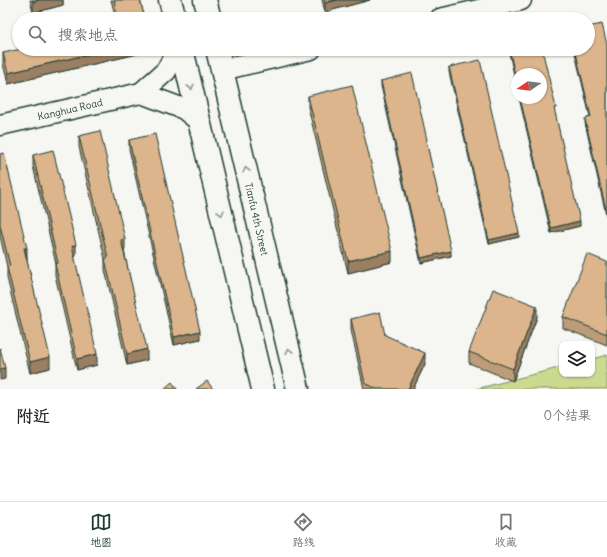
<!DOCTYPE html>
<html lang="zh">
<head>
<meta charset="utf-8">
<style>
  body { margin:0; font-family:Delius,"LXGW WenKai TC",sans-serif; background:#f6f6f6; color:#222 }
  .controls { position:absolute; right:12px; bottom:12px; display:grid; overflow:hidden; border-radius:8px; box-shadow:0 1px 3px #0004 }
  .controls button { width:36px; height:36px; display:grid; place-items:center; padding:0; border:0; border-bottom:1px solid #e0e0e0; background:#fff; color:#222; font:20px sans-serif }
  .compass { position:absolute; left:511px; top:68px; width:36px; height:36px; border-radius:50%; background:#fff; box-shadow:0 1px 3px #0004; rotate:257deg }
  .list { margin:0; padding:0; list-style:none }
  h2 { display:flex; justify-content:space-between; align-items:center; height:52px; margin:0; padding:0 16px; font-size:17px }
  h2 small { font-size:13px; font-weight:400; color:#767676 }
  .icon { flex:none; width:22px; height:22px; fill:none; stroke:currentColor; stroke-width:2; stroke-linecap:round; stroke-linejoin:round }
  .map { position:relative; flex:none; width:607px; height:389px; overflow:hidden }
  .search { position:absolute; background:#fff; box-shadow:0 1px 3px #0004; left:12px; right:12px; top:12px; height:44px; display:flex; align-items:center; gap:10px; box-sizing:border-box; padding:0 14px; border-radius:22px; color:#767676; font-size:15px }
  .sheet { height:112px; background:#fff }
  nav { display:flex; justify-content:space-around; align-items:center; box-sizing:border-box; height:56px; border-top:1px solid #e0e0e0; background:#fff; font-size:11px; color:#767676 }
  nav a { display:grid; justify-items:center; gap:2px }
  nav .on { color:#1f3d34 }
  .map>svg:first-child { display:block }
  .green { fill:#cbda8e; stroke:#758c61 }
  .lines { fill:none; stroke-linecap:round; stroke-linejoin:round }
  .minor-casing { stroke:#1f3d34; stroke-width:23 }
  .major-casing { stroke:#1f3d34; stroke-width:25 }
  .minor { stroke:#f6f6f2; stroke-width:20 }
  .major { stroke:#f6f6f2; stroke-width:22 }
  .wall { fill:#bd9c79; stroke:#1f3d34 }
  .shaded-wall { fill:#9a7f63; stroke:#1f3d34 }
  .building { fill:#dcb58d; stroke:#1f3d34 }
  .oneway { stroke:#8a9a93 }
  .labels { text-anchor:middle; stroke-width:4; stroke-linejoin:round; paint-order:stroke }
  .street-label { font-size:10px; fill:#1f3d34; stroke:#f6f6f2 }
</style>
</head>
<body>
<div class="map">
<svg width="607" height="389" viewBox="0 0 607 389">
  <rect width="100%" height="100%" fill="#f6f6f2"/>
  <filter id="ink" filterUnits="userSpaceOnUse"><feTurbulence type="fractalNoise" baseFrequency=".025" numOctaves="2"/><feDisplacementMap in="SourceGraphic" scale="8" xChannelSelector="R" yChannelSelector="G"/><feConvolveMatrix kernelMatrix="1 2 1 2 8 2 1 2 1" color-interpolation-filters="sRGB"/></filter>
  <g filter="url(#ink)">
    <path class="green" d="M607 355V389H476L562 367V374H592V359Z"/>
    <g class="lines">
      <g class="minor-casing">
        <g id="minor">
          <path d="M440 19 521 0"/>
          <path d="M222 70 311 49"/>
          <path d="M141 93 184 109 199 121"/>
          <path d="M0 125 141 93 166 71 178 49"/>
        </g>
      </g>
      <g class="major-casing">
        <g id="major">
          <path d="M170 0 175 19"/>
          <path d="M205 0 210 19"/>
          <path d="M182 49 263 389"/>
          <path d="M217 49 298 389"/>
        </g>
      </g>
      <use href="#minor" class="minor"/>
      <use href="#major" class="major"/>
    </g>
    <g class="wall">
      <path d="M30 0H63V5L33 13Z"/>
      <path d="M111 0H140L145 19H116Z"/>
      <path d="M322 0H370L325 12Z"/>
      <path d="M607 45V219L585 123V119L590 117 574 49H588Z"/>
      <path d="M150 49V51L8 84 3 64V53Z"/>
      <path d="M509 49 555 113 580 226 551 233 519 98H541L517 74V88L509 53Z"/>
      <path d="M449 67 519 237 489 244 449 72Z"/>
      <path d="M381 81 427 145 451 256 421 263 381 86Z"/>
      <path d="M308 96 392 262 348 273 308 107Z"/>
      <path d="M79 136 125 250H124L147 360 127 365 105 270V259L79 147Z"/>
      <path d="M129 140 200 339 174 345 129 149Z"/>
      <path d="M0 154 27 259 50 368 30 373 7 278V267L0 236Z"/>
      <path d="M33 155 76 256 74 257 97 365 77 370 55 275V264H56L33 166Z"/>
      <path d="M607 262V345L563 328V317Z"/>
      <path d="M537 317 513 381 469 363V352Z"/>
      <path d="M351 319 385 335 425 364 413 389H364L351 330Z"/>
    </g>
    <g class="shaded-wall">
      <path d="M39 0H63V5L33 13V2Z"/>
      <path d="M337 0H370L325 12V3Z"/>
      <path d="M111 49H150V51L8 84V73Z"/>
      <path d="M580 221V226L551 233V228Z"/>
      <path d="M519 233V237L489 244V240Z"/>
      <path d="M125 239V250L121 251V240Z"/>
      <path d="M76 245V256L72 257V246Z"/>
      <path d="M24 248H27V259Z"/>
      <path d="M392 251V262L348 273V261Z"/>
      <path d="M451 251V256L421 263V258Z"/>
      <path d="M537 306V317L513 381V369Z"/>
      <path d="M200 331V339L174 345V337Z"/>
      <path d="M147 349V360L127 365V354Z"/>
      <path d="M425 353V364L413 389H408Z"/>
      <path d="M97 354V365L77 370V359Z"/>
      <path d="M50 357V368L30 373V362Z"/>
      <path d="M5 368V379L0 380V369Z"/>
    </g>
    <g class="building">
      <path d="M32 0H39L33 2Z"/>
      <path d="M114 0H140L145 19H118Z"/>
      <path d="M324 0H337L325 3Z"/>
      <path d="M602 24 607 45V214L585 119 591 117 575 49H588V27Z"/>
      <path d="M21 49H111L8 73 3 53Z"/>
      <path d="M509 49H542L556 108H554L580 221 551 228 520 98H541V74H517V83Z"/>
      <path d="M480 60 519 233 489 240 449 67Z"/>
      <path d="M412 73 427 140H426L451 251 421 258 381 81Z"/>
      <path d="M352 85 392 251 348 261 308 96Z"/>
      <path d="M100 131 125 239 121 240 147 349 127 354 105 259 108 258 79 136Z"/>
      <path d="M155 134 200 331 174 337 129 140Z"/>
      <path d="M53 150 76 245 72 246 97 354 77 359 55 264 58 263 33 155Z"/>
      <path d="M4 153 27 248H24L50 357 30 362 7 267 10 266 0 225V154Z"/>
      <path d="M587 254 607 262V334L563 317Z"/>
      <path d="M493 289 537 306 513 369 469 352Z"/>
      <path d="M380 312 385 335 425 353 408 389H377L365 383 351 319Z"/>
      <path d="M0 348 5 368 0 369Z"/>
      <path d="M207 381 213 389H196Z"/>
      <path d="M172 382 177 389H164Z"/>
    </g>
    <defs><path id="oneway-chevron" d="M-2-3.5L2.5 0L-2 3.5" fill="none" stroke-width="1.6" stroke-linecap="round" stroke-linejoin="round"/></defs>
    <g class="oneway">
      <use href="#oneway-chevron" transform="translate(191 87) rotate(77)"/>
      <use href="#oneway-chevron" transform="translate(246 170) rotate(-103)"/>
      <use href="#oneway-chevron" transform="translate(221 213) rotate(77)"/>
      <use href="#oneway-chevron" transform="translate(289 351) rotate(-103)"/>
    </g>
  </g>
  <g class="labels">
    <g class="street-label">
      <text transform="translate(70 109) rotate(-13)" y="4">Kanghua Road</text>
      <text transform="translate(257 219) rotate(77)" y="4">Tianfu 4th Street</text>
    </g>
  </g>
</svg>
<div class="controls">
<button><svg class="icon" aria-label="layers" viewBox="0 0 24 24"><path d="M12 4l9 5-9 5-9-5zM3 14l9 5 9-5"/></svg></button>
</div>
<svg class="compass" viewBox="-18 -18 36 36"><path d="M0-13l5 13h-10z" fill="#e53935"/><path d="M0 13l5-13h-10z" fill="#767676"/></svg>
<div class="search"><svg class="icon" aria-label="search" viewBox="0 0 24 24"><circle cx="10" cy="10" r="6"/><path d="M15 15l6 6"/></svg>搜索地点</div>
</div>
<section class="sheet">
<h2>附近<small>0个结果</small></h2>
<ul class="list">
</ul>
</section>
<nav>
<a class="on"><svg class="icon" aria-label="map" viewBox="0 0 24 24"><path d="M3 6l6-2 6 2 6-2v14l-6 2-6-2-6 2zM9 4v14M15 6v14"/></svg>地图</a>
<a><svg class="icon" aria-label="directions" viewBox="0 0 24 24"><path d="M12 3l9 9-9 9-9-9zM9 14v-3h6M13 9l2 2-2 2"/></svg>路线</a>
<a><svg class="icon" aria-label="saved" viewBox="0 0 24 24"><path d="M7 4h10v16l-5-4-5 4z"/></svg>收藏</a>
</nav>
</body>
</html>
